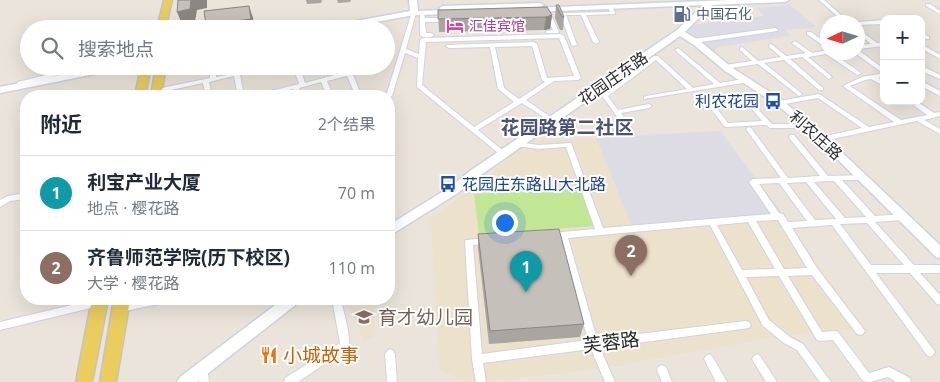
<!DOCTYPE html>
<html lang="zh">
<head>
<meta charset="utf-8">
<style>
  body { margin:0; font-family:"Open Sans","Noto Sans SC",sans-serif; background:#f2f2f3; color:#1f2937 }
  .controls { position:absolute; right:15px; top:15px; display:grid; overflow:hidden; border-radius:10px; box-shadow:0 5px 20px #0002 }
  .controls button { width:45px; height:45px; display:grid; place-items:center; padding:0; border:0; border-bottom:1px solid #e0e1e3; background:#fff; color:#1f2937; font:25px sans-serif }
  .compass { position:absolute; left:820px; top:15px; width:45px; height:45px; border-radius:50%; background:#fff; box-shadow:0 5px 20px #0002; rotate:266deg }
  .you { position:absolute; left:504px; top:222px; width:18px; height:18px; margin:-12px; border:4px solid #fff; border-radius:50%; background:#1a73e8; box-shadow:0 0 0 8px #1a73e833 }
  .badge { display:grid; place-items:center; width:32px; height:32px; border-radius:50%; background:#0f766e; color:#fff; font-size:16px; font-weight:700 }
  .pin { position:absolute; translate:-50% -41px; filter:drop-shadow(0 1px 2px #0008) }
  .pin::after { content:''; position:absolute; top:26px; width:18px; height:15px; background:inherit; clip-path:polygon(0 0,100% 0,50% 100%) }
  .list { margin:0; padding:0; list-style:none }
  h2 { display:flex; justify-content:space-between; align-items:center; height:65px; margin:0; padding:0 20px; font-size:21px }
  h2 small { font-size:16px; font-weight:400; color:#747a83 }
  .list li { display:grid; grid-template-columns:32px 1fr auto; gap:15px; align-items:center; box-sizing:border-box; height:75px; padding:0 20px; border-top:1px solid #e0e1e3 }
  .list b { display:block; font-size:19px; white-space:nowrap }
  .list p { margin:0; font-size:16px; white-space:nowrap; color:#747a83 }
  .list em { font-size:16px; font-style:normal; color:#747a83 }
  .icon { flex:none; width:28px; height:28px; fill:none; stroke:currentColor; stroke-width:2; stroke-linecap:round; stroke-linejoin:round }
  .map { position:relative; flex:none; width:940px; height:382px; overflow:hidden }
  .search { position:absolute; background:#fff; box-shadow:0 5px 20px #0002; left:20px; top:20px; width:375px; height:55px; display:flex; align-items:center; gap:12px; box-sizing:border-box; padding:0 18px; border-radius:28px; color:#747a83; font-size:19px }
  .panel { position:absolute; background:#fff; box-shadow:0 5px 20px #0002; left:20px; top:90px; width:375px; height:215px; border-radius:20px }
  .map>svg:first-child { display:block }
  .industrial { fill:#dddbe3 }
  .education { fill:#ece1ca }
  .pitch { fill:#c2e794 }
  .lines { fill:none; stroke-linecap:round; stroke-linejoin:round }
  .street-casing { stroke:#cfd2e1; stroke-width:2 }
  .secondary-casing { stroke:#cfd2e1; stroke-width:3 }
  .primary-casing { stroke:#c3c3c3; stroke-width:3 }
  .street { fill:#fff; fill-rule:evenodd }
  .secondary { fill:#fff; fill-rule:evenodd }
  .primary { fill:#ebcd5e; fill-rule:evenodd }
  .wall { fill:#a9a5a0 }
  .shaded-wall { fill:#8a8682 }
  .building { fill:#c5c0ba; stroke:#8a8682 }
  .labels { text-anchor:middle; stroke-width:4; stroke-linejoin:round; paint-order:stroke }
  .far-service-label { font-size:14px; fill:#4e5e75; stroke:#fff; text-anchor:start }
  .far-hotel-label { font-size:14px; fill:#b23c85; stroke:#fff; text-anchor:start }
  .street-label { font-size:16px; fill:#282828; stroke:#fff }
  .transit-label { font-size:16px; fill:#164399; stroke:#fff; text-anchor:end }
  .quarter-label { font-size:19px; font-weight:bold; fill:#4a5177; stroke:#fff }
  .near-education-label { font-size:19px; fill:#785e54; stroke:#fff; text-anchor:start }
  .near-street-label { font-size:19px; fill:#282828; stroke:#fff }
  .near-food-label { font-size:19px; fill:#c56008; stroke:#fff; text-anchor:start }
</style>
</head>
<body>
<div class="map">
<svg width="940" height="382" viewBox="0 0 940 382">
  <rect width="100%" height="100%" fill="#eae4da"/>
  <g class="industrial">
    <path d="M790 5 816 27 786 30 790 36 719 47 711 52 686 32 692 25 764 16 757 8Z"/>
    <path d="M720 131 782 213 631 225 596 138Z"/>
  </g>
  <g class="education">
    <path d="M596 138 631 225 782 213 863 328 774 337 602 368 485 382H471L440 371 431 219 532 141Z"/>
    <path d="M347 299H373L374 336 364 341Z"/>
  </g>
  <path class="pitch" d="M583 187 596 226 479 234 474 194Z"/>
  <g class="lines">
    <g class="street-casing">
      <g id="street">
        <path d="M819 0H824L849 22H844Z"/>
        <path d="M926 4H930L940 11V14L926 6Z"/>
        <path d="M608 6H612L615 13V14L586 15 599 42 596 44 593 42 581 15H566L577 45 572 46 560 14 561 13 610 12 608 7Z"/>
        <path d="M412 12 416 13 406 49 419 54 420 40 423 38 561 34 564 36 581 78 578 80 554 81 526 100 555 120 556 121 555 122H551L522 103 478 130 507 154 506 156H502L417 87 418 58 405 53 392 96 389 98V96H386ZM559 38 574 76 547 78 537 44 534 42 447 45 446 46 449 48 490 47 498 89 514 102 474 127 422 85 426 42ZM532 46 542 80 545 82 519 99 504 88 495 47Z"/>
        <path d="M420 14H424L425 18H448L451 20 448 22H425L426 33H431L434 35C431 38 423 38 420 35Z"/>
        <path d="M544 14 551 15 559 32 558 33H546V31L553 30 547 18 541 16Z"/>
        <path d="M917 16 919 17V19H912Z"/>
        <path d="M884 20V24L858 25V22Z"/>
        <path d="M775 28 778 30 777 31 694 43 691 41 694 39Z"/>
        <path d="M858 29 877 43 884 42V46L858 49V45L871 44 858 33Z"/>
        <path d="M807 32H811L828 44V49L807 34Z"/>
        <path d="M921 32 929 37V39H925L921 37Z"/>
        <path d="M795 41 812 53 828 50V52H831L861 73 858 75 856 74 826 54 808 57 831 76 832 77 829 79 802 57 790 59 823 88V90H819L784 60 764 63 801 93 802 94 799 96 758 64 725 69 722 67 725 65 752 61 740 50V48L742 47 758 61 781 57 769 47V45L771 44 786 56 806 53 793 44 792 43Z"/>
        <path d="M921 44 940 55V59L921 48Z"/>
        <path d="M678 48 720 83 743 79 746 81 743 83 644 99V97L646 96 687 89 656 60 608 96 618 110 649 104 652 106 649 108 621 113 635 133 634 135H582L581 133 584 131H627L603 97 592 91 595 89 605 93 654 56H658L693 88 714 84 676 51 675 50Z"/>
        <path d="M858 50 884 69V71H880L855 53 858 52Z"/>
        <path d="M82 66H93L20 85 17 83 18 82Z"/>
        <path d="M210 66H216V77L253 70V72L240 75 244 96H238L234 76 209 82 212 96H206L203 83 157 93 154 91 157 89 210 78Z"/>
        <path d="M293 66H299L305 83C329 77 360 66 385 66L353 75 360 92 357 94 354 92 347 76 327 81 333 96H327L321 82 299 88 302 96H296L293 89 263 96H253L254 95 299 84Z"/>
        <path d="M921 67 926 68 940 75V79L921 71Z"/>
        <path d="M884 73V77L878 78 884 81V86L871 79 865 80 850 86 901 120 927 115 908 101H916L934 113 940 112V116L924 120 940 129V134L917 121 823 141H821L820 139 821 137 862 128 818 98 779 105 776 103 779 101 819 94 869 127 894 122 843 86 862 77Z"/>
        <path d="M921 81 940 91V96L921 86Z"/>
        <path d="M708 99 710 100 728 123 762 121 751 108 754 106 756 107 772 124H809L812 126 809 128H770L766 125 726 127 724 126 705 101Z"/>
        <path d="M749 127 751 128 788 178 820 176 790 139 789 137 790 135H794L828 176 865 175 866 177 865 179 862 180H842L875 216 903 214 906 215 907 217 906 219 903 220 875 222 914 265H940V273H920L940 295V305L937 304 910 273H876L933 349 935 352 933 355 930 357 927 355 832 225 792 228 817 268 865 331 863 334 860 335 857 334 812 275 788 276 822 332 835 331 838 332 869 373 889 367 910 378 911 382H896L888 377 870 382 863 381 833 340 820 341 817 340 779 276 746 277 769 320 790 337 803 344 831 382H820L797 350 784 343 763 326 710 225 568 238 597 339 746 321 749 322 751 325 749 328 600 348 615 382H605L591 349 483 363 486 382H476L472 359 465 242 466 240 487 238 490 239 491 241 490 243 473 245 482 354 588 340 560 238H548L547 236 548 234 551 233 595 229 566 147 538 149 517 146 516 144 517 142 538 145 571 143 603 228 771 214 749 182 753 179 781 178 746 129ZM827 181H834L866 217 845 218 814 182ZM806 182 836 219 815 220 787 183ZM779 183 807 221 788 222 783 214 779 213 759 184ZM778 220 807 268 784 269 756 221ZM748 222 775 269 742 270 717 225ZM867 223 904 265H871L840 224Z"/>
        <path d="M26 193V199L10 201 0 207V200L8 196Z"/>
        <path d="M97 299H103L105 302 103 305 0 330V322Z"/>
        <path d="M146 299H169L167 302 164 303 120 312 117 311 115 308 117 305 120 304Z"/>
        <path d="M332 299H341C343 312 352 336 348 348L298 382H284L285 378 340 343Z"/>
        <path d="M390 349 393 351 395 354 397 382H387L385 354 387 351Z"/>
        <path d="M709 354 712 356 727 382H716L704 359 706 356Z"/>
        <path d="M757 354 760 356 777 382H766L752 359 754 356Z"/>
        <path d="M203 364 207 366 209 382H199L198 369 199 366Z"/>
        <path d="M662 365 666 367 672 382H662L657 370 658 367Z"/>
      </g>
    </g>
    <g class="secondary-casing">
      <g id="secondary">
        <path d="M409 0H417L418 11 442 10 439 8 443 6 540 3 544 5 540 7 453 10 456 12 455 14 414 15 339 29H321L324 27 295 29 333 21 337 23 334 25 410 11Z"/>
        <path d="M730 0H789L785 2 712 5 685 32 700 41 731 67 779 98 812 124 940 245V258L936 257 806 128 773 102 725 71 694 45 680 36 478 177 458 193 389 236V225L450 187 470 171 677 30 703 5 533 12H530V8Z"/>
        <path d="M106 66H124L120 69 0 93V87Z"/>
        <path d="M283 299H300L298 303 197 382H177L180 377Z"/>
      </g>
    </g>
    <g class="primary-casing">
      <g id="primary">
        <path d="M164 0H172L165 29H157Z"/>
        <path d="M141 66H151L145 96H135Z"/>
        <path d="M156 66H166L161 96H151Z"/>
        <path d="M92 299H108L92 382H76Z"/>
        <path d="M114 299H130L116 382H100Z"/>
      </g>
    </g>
    <use href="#street" class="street"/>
    <use href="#secondary" class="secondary"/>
    <use href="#primary" class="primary"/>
  </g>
  <g class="wall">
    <path d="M306 0H322L321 3 307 4Z"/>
    <path d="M337 0H351L350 2 338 3Z"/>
    <path d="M556 5 564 17 563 30H560L555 18Z"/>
    <path d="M438 10 552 15 550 29 544 30 439 32Z"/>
    <path d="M478 234 584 324 580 337 489 344 478 248Z"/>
  </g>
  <g class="shaded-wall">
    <path d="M191 0H207V8L197 10 195 21 182 24 177 12Z"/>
    <path d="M249 6 253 18 254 29H207L206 25Z"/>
    <path d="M552 15 550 29 544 30 546 17Z"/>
  </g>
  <g class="building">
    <path d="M178 0H191L190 9 177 12Z"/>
    <path d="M556 5H559L564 17H562Z"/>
    <path d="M249 6 251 19 206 25 204 11Z"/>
    <path d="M547 7 552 15 546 17 438 19V10Z"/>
    <path d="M559 229 584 324 490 331 478 234Z"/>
  </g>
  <defs>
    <g id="fuel-bare" transform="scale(1.35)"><path d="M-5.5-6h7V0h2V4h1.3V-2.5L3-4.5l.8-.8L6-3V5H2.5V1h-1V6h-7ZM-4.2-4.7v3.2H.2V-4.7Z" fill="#5c6f8a" stroke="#fff" stroke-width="2.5" paint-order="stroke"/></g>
    <g id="hotel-bare" transform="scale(1.35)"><path d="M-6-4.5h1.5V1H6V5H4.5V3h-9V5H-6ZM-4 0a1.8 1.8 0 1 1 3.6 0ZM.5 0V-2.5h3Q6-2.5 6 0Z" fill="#d1479c" stroke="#fff" stroke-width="2.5" paint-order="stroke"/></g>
    <g id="bus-bare" transform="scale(1.35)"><path d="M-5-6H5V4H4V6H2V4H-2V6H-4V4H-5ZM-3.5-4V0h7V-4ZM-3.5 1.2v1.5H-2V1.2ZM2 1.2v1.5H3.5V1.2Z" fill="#1a4fb4" stroke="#fff" stroke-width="2.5" paint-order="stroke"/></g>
    <g id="school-bare" transform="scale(1.35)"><path d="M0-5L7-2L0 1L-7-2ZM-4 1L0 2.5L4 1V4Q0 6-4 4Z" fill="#8d6e63" stroke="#fff" stroke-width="2.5" paint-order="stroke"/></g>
    <g id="restaurant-bare" transform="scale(1.35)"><path d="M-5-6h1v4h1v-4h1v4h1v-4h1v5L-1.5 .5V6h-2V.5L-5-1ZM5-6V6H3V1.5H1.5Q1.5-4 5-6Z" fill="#e8710a" stroke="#fff" stroke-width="2.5" paint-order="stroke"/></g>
  </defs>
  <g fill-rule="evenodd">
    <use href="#fuel-bare" x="682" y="14"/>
    <use href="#hotel-bare" x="455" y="26"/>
    <use href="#bus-bare" x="773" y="101"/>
    <use href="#bus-bare" x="448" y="184"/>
    <use href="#school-bare" x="364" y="317"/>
    <use href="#restaurant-bare" x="269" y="355"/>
  </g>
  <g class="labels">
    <g class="far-service-label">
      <text x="696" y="19">中国石化</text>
    </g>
    <g class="far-hotel-label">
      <text x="469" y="31">汇佳宾馆</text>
    </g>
    <g class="street-label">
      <text transform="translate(613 78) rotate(-35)" y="6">花园庄东路</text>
      <text transform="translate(816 135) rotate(42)" y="6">利农庄路</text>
    </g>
    <g class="transit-label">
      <text x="759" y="107">利农花园</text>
      <text x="462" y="190" text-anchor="start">花园庄东路山大北路</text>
    </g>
    <g class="quarter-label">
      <text x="567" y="134">花园路第二社区</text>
    </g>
    <g class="near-education-label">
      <text x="378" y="324">育才幼儿园</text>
    </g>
    <g class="near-street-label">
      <text transform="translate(611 342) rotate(-7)" y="7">芙蓉路</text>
    </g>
    <g class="near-food-label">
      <text x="283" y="362">小城故事</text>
    </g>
  </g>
</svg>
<div class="controls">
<button>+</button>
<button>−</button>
</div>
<svg class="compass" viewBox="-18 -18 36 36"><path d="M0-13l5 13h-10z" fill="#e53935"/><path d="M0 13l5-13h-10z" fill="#747a83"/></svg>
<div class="you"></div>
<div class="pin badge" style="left:526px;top:292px;background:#0f9aa8">1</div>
<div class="pin badge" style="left:631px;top:276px;background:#8d6e63">2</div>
<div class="search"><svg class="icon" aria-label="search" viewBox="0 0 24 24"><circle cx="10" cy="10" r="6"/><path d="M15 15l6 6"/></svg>搜索地点</div>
<section class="panel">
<h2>附近<small>2个结果</small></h2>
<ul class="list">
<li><span class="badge" style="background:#0f9aa8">1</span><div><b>利宝产业大厦</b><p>地点 · 樱花路</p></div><em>70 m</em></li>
<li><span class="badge" style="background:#8d6e63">2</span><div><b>齐鲁师范学院(历下校区)</b><p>大学 · 樱花路</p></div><em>110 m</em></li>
</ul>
</section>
</div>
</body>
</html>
